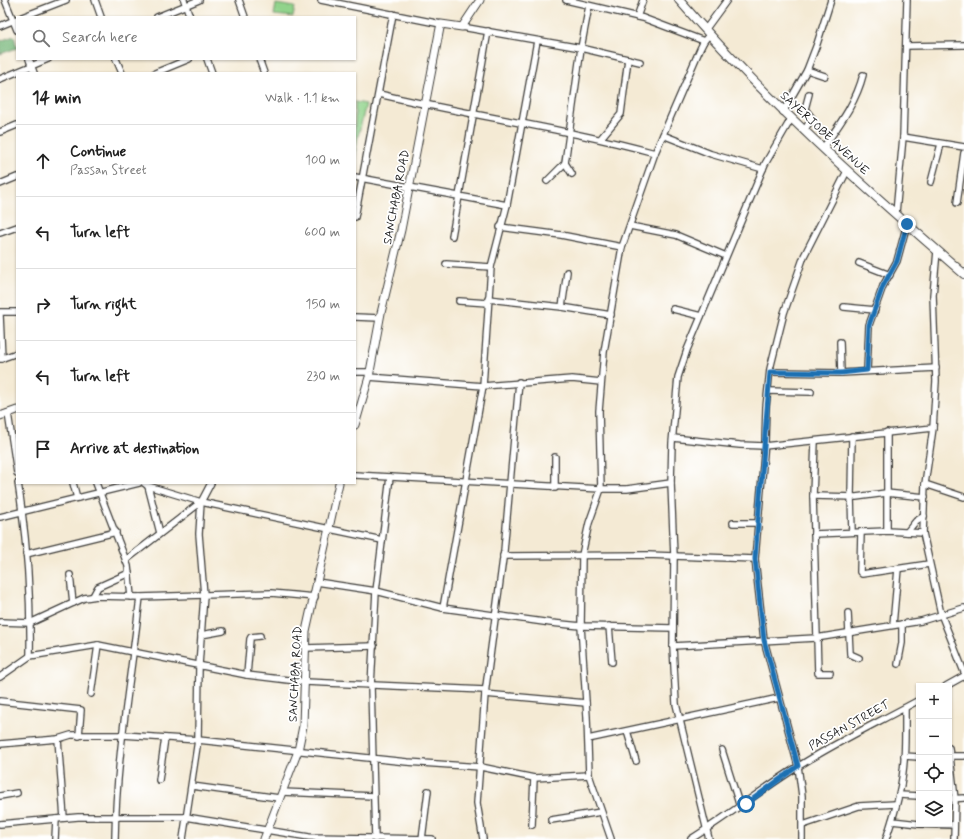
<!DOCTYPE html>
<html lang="en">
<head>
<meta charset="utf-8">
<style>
  body { margin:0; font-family:Mynerve,sans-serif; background:#f6f6f6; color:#222 }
  .controls { position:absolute; right:12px; bottom:12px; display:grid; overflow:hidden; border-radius:0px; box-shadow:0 1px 3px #0004 }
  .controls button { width:36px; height:36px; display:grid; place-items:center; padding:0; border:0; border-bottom:1px solid #e0e0e0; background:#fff; color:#222; font:20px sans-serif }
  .stop { position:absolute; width:12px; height:12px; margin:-9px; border:3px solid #1f6fb2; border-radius:50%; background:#fff }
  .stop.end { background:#1f6fb2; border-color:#fff; box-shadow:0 1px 4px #0008 }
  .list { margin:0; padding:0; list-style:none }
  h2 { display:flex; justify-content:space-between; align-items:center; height:52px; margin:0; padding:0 16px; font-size:17px }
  h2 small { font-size:13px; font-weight:400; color:#767676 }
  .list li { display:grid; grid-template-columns:26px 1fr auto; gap:12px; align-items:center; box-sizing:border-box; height:72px; padding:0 16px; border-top:1px solid #e0e0e0 }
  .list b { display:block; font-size:15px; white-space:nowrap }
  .list p { margin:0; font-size:13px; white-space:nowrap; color:#767676 }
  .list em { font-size:13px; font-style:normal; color:#767676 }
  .icon { flex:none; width:22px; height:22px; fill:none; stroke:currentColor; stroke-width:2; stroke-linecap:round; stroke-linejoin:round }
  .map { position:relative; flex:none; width:964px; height:839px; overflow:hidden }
  .search { position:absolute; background:#fff; box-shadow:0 1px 3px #0004; left:16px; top:16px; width:340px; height:44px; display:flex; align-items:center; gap:10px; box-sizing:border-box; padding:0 14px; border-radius:0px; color:#767676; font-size:15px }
  .panel { position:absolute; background:#fff; box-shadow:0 1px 3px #0004; left:16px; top:72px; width:340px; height:412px; border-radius:0px }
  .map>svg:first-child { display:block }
  .green { fill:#91d38b; stroke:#567854 }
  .forest { fill:#74b577; stroke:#48684a }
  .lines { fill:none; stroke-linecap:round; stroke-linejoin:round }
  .minor-casing { stroke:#3c3b38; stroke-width:8 }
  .tertiary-casing { stroke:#3c3b38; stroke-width:9 }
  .primary-casing { stroke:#3c3b38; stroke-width:10 }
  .minor { stroke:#fff; stroke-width:5.5 }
  .tertiary { stroke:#fff; stroke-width:7 }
  .primary { stroke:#fff; stroke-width:8 }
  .route { stroke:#1f6fb2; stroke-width:5 }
  .labels { text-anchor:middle; stroke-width:3.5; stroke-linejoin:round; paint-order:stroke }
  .street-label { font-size:12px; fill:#1c1c1c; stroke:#fff }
</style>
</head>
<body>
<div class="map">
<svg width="964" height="839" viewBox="0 0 964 839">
  <rect width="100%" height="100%" fill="#fff"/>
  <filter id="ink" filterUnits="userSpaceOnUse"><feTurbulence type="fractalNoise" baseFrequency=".025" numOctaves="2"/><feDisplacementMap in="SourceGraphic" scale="8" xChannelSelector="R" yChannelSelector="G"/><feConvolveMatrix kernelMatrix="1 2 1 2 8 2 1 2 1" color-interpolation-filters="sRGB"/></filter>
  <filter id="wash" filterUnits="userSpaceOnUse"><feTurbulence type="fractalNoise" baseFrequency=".012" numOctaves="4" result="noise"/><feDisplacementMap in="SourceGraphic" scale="16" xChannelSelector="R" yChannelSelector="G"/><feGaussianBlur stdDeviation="0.9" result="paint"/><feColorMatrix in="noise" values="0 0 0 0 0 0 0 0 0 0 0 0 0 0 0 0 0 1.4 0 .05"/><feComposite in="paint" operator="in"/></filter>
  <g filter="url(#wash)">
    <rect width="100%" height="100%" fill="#f4ead4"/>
    <g class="green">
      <path d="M276 4 295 7 293 17 274 15Z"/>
      <path d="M355 102 366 104 357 141 355 162Z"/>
    </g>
    <path class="forest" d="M14 36 17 48 0 54V41Z"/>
  </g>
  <g filter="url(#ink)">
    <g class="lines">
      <g class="minor-casing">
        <g id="minor">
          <path d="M5 0 17 30"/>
          <path d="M95 0 101 17"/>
          <path d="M184 0 190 17"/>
          <path d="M239 0 245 17"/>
          <path d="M321 0 441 24"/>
          <path d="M566 0 643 18 704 41"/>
          <path d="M22 17 66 0"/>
          <path d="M157 17 199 0"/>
          <path d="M637 17 643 0"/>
          <path d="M0 26 17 19"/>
          <path d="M462 27 581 48 640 62"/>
          <path d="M705 30 727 0"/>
          <path d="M906 46 964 45"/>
          <path d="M29 59 34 73"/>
          <path d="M116 59 122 73"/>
          <path d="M207 59 212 73"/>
          <path d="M259 59 264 73"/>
          <path d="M807 70 825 76"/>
          <path d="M155 73 189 59"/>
          <path d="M0 79 48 59"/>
          <path d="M379 94C471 116 564 128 655 153"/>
          <path d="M783 112 807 70 817 44 831 0"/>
          <path d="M804 131 812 118 805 109 809 94"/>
          <path d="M0 132 17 125"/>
          <path d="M663 135 711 154 763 169"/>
          <path d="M903 137 964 147"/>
          <path d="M601 138 621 114 628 59"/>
          <path d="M823 148C839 125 856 103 863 75"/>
          <path d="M572 174 565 163 581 48 589 6"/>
          <path d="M355 177 507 205"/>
          <path d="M547 181 565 163"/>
          <path d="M931 182 941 144"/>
          <path d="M0 184 17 177"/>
          <path d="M957 203 964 153"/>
          <path d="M896 213 903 137 907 0"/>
          <path d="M355 217 393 14"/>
          <path d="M630 226 676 235 726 256"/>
          <path d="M500 227 561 235 622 247"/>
          <path d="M0 233 17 227"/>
          <path d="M452 236 488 31"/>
          <path d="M937 251 933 295 936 381 933 428 925 484 923 533 941 614 964 672"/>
          <path d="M859 263 890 275"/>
          <path d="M446 264 491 267"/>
          <path d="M567 272 562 307 611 315"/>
          <path d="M488 299 562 307"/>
          <path d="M459 301 488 303"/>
          <path d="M844 307 875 310"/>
          <path d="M673 309 701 316"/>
          <path d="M0 312H17"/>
          <path d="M0 315 2 359"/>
          <path d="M355 317 380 318"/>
          <path d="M840 342 841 373"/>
          <path d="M0 359 17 353"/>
          <path d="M867 370 869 325 883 286 897 261 907 224"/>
          <path d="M355 372H370"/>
          <path d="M770 372 841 373 936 368"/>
          <path d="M369 377 483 386 572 379 601 382"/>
          <path d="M768 391 811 392"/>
          <path d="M8 413 17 473"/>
          <path d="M887 432V531"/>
          <path d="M673 438 740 445 764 446 933 428"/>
          <path d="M815 441 813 496 818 673H830"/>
          <path d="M355 475 601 489H627L671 483"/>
          <path d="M18 483C27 540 31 598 30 656"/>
          <path d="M73 483 77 498"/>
          <path d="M96 483 128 566 131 597"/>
          <path d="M144 483 148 486 160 533"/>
          <path d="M925 484 964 497"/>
          <path d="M148 486 201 502 382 540"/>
          <path d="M555 488V457"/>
          <path d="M813 496 856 497 886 493 925 497"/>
          <path d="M0 517 139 483"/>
          <path d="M733 523H758"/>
          <path d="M852 532 851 496 852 436"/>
          <path d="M861 532 860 572 862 574 929 564"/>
          <path d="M907 532 916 521 924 516"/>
          <path d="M814 534 887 531 923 533"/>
          <path d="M26 554 116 532"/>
          <path d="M503 556 647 555 755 559"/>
          <path d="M126 560 201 502 211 483"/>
          <path d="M70 575 73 603"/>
          <path d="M317 582 376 591 443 608 551 623 581 626 673 628"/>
          <path d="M93 596 98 587 129 573"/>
          <path d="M443 608 483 386 491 267 507 205 537 41"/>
          <path d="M848 613 850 654 859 658"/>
          <path d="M0 622 30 623 84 598 97 596 140 597 271 593 315 597"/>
          <path d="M893 625 898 569"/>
          <path d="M609 626 612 662"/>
          <path d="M201 635 223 631"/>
          <path d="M673 646 816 638 921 621 964 608"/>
          <path d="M305 648 374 646"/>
          <path d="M898 664 902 643V624"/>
          <path d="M247 675 250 639 251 637 260 636"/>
          <path d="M0 677 30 656 98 645 247 675 305 682 485 690"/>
          <path d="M946 686 964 676"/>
          <path d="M91 694 98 645"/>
          <path d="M485 694 586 703"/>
          <path d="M0 701 81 710 79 736"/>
          <path d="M627 731 636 761"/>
          <path d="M58 739 64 818"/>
          <path d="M588 739 779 698"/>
          <path d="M0 744 58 739 71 735H123L198 740 407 762 481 767 534 778 589 775"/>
          <path d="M949 748 955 799 954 839"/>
          <path d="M722 750 740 807"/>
          <path d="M904 756 919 757"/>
          <path d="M950 756H964"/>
          <path d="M159 780 165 738"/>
          <path d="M192 786 279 798"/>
          <path d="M282 792 373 796"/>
          <path d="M899 795 919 796"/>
          <path d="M0 796 17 793"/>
          <path d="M949 799 964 798"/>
          <path d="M551 820 601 812"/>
          <path d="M892 821 919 824"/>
          <path d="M0 824 78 817H186L309 837 432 839"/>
          <path d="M920 824 954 825"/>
          <path d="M532 825 534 778"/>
          <path d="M803 825 859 806 896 804"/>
          <path d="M55 839 56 819"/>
          <path d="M115 839C116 758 131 678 140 597"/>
          <path d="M183 839 198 740 199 665 204 595 199 534 201 502"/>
          <path d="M375 839 371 686 376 591 390 477"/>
          <path d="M422 839 428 791"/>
          <path d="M483 839 477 803 485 694 504 551 519 382"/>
          <path d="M611 839 589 775 587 717 581 626 582 555 589 523 601 489 599 411 604 352 622 247 655 153 700 49 704 41 709 35"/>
          <path d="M691 839C728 816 762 789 799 766 838 741 879 722 919 700"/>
          <path d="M709 839 676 704 673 646 674 556 671 483 672 443 678 377 687 350 765 164 791 119"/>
          <path d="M802 839V796L798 766 764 640 755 559 765 442 766 407 770 369 784 313 804 256 847 171"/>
          <path d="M886 839C891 824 896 809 899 794 906 766 905 736 905 708"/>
        </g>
      </g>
      <g class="tertiary-casing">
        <g id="tertiary">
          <path d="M0 416 17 410"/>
          <path d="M355 425 369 377 381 313 401 230 440 28 441 24 462 27 480 0"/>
          <path d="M264 839 298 751 303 726 306 631 339 483"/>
        </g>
      </g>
      <g class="primary-casing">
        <path id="primary" d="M679 0C766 101 864 187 964 274"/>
      </g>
      <use href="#minor" class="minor"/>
      <use href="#tertiary" class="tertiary"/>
      <use href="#primary" class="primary"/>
    </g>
  </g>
  <g class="lines" filter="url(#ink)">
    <path class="route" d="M746 804 798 766 764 640 755 559 770 372 841 373 867 370 869 325 883 286 897 261 907 224"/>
  </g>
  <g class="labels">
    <g class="street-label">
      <text transform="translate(825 133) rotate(43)" y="4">SAYERJOBE AVENUE</text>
      <text transform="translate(396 197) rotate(-79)" y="4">SANCHABA ROAD</text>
      <text transform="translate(295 674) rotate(-87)" y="4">SANCHABA ROAD</text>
      <text transform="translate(849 725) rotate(-29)" y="4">PASSAN STREET</text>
    </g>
  </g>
</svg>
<div class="controls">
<button>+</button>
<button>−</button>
<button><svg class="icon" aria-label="locate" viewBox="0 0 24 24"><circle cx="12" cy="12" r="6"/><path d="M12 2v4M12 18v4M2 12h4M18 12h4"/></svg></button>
<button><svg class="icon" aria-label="layers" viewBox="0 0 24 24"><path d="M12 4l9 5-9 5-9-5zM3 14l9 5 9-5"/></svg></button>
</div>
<div class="stop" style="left:746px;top:804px"></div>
<div class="stop end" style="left:907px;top:224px"></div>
<div class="search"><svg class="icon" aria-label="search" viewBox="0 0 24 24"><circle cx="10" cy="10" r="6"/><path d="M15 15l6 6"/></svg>Search here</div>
<section class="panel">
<h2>14 min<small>Walk · 1.1 km</small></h2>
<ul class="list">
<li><svg class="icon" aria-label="ahead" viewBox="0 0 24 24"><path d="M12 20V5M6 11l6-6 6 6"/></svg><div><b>Continue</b><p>Passan Street</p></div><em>100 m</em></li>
<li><svg class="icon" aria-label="left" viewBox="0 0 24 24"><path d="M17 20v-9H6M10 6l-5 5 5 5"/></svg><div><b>Turn left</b></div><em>600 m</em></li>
<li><svg class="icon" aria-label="right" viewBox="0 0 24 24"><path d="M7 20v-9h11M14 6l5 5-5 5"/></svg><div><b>Turn right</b></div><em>150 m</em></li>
<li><svg class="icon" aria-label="left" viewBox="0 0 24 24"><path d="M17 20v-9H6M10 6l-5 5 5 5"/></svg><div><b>Turn left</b></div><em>230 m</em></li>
<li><svg class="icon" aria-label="arrive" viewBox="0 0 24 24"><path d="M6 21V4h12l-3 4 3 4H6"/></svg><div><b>Arrive at destination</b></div></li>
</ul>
</section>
</div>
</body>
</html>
